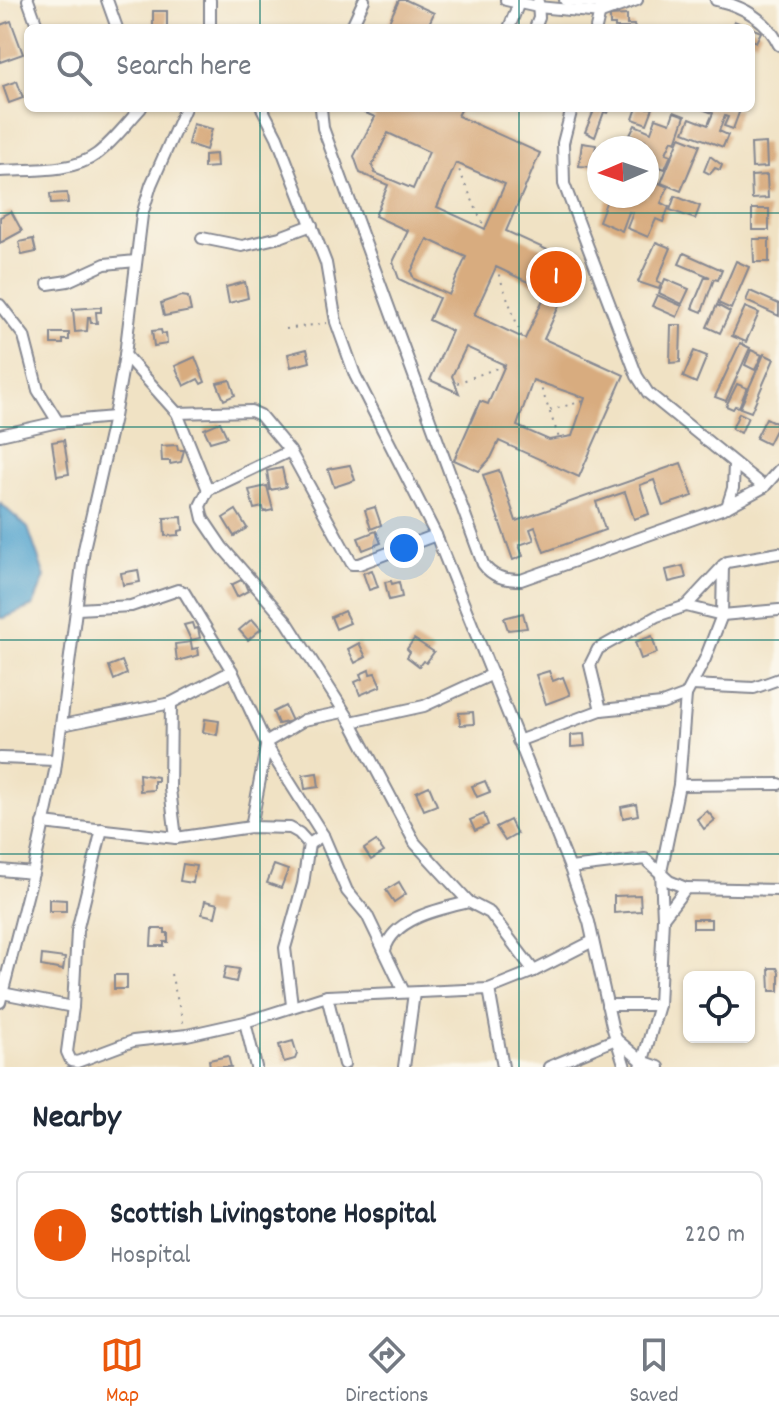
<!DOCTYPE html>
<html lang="en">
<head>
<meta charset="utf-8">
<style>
  body { margin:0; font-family:Dekko,sans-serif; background:#f6f6f7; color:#1f2937 }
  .controls { position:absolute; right:24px; bottom:24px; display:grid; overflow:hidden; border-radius:12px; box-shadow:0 2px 6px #0004 }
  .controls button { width:72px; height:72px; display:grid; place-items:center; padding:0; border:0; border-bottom:2px solid #e0e1e3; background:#fff; color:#1f2937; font:40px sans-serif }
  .compass { position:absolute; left:587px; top:136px; width:72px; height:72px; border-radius:50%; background:#fff; box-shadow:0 2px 6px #0004; rotate:268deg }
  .you { position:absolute; left:404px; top:548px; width:28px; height:28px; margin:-20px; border:6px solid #fff; border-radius:50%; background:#1a73e8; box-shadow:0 0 0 12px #1a73e833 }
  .badge { display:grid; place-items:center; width:52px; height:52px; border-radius:50%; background:#ea580c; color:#fff; font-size:26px; font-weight:700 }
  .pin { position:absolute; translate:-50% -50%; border:4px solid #fff; box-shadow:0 2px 8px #0006 }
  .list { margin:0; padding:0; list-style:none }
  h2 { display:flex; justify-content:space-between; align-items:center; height:104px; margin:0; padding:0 32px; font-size:34px }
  h2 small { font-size:26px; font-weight:400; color:#747a83 }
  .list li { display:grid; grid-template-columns:52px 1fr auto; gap:24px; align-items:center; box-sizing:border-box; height:128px; margin:0 16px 16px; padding:0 16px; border:2px solid #e0e1e3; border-radius:12px }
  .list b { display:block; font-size:30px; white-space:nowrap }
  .list p { margin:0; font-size:26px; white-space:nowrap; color:#747a83 }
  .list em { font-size:26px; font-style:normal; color:#747a83 }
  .icon { flex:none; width:44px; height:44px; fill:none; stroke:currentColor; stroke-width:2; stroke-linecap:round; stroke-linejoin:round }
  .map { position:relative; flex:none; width:779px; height:1067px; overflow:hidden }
  .search { position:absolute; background:#fff; box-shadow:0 2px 6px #0004; left:24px; right:24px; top:24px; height:88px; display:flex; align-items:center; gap:20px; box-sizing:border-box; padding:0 28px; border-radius:12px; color:#747a83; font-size:30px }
  .sheet { height:248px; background:#fff }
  nav { display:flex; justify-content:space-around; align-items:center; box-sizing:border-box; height:112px; border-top:2px solid #e0e1e3; background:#fff; font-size:22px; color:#747a83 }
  nav a { display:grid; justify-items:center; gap:4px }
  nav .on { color:#ea580c }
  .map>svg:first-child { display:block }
  .water { fill:#55a4ce; stroke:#386a96; stroke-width:2 }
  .building { fill:#d8ac7f; fill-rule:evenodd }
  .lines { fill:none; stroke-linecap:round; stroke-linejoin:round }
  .minor-casing { stroke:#868891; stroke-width:14 }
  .path { stroke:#868891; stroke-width:2; stroke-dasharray:2 6; stroke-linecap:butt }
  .minor { stroke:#fff; stroke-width:10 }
  .grid { fill:none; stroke:#0f766e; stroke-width:2; stroke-opacity:0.55 }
</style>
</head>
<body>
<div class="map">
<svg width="779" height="1067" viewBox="0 0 779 1067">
  <rect width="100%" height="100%" fill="#fbf7ec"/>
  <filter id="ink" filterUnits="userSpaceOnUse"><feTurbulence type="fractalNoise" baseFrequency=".0125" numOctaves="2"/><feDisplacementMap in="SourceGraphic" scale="16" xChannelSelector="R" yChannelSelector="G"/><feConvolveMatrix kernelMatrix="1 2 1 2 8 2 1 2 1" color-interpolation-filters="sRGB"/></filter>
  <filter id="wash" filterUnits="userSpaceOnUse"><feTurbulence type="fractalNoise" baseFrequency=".006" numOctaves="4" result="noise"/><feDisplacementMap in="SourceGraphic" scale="32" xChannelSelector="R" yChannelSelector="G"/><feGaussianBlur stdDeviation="1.8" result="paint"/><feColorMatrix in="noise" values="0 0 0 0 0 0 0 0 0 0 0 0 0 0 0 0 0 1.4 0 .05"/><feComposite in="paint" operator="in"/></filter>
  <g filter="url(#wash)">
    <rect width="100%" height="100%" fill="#f0e2c4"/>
    <path class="water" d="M0 503 28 528 45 577 33 606 4 618H0Z"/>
    <g id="blocks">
      <g class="building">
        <path d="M399 0H406L434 13 427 28H386Z"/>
        <rect x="153" y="11" width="14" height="17"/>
        <path d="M627 15V25H634L635 28H615V25H610V16Z"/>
        <path d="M11 21 23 54 0 62V25Z"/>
        <path d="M734 21 761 32 756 42 751 39V28H731Z"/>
        <path d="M17 81 23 98 9 103 3 86Z"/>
        <path d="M354 108H462L458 116 540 153 506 231 578 264 544 339 624 375 579 477 499 441 491 458 479 471 454 460 480 401 488 404 505 365 466 347 452 376 459 393 430 380 452 331 429 320 439 298 399 279 393 262 408 231 375 216 388 185 360 173 354 156 375 117ZM388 133 429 152 413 189 375 173 372 166ZM456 163 505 184 485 229 437 207ZM427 239 466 257 449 295 414 279 411 272ZM496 267 547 291 525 339 474 315ZM533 380 585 398 572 436 549 440 517 426Z"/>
        <path d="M595 108H610L608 113 604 112 595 137 585 132Z"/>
        <path d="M637 108H653L647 124 633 119Z"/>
        <path d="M699 108 740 110 733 129 724 126 728 117 725 116 719 131 728 135 723 147 684 132 690 118 708 125 713 113Z"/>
        <path d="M674 112 685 116 676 142 672 140 666 153 671 155 665 169 660 167 654 181 668 187 661 203 669 207 663 222 656 219 648 237 627 228 633 213 629 212 622 231 599 221 607 200 612 202 615 196H647V188L657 165 647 161V148H642L645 141 630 135 635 125 651 132 656 118 670 123Z"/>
        <path d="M193 124 212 129 206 150 188 144Z"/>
        <path d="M680 137 700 145 681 191 661 183Z"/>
        <path d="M582 143 596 145 593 167 579 166Z"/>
        <path d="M766 143 767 167 752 168 751 144Z"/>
        <path d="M216 154 217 167 204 168V155Z"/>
        <path d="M710 156 722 165 720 170 715 168 710 174 704 171Z"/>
        <path d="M767 175 768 198 752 199 751 176Z"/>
        <path d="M67 193 68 203 51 204 50 194Z"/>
        <path d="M675 196 700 206 695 219 670 210Z"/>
        <rect x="752" y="209" width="17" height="21"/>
        <path d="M11 211 22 231 0 243V217Z"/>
        <path d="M33 239 36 252 22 255 19 242Z"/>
        <path d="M753 239H769V262H754Z"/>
        <path d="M656 242 671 248 657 281 661 283 659 289 638 282Z"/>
        <path d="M684 253 722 270 718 280 714 279 702 312 692 308 705 277H710L679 264Z"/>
        <path d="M736 261 749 267 731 309 718 303Z"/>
        <path d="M665 279 689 289 682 304 659 293Z"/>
        <path d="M245 282 248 298 229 303 226 287Z"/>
        <path d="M750 291 779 304V316L746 301Z"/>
        <path d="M657 295 682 306 677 317 652 306Z"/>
        <path d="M181 296 188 297 191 311 164 316 161 303Z"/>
        <path d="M717 305 730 312 720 333 707 327Z"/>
        <path d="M101 307V312H96L97 323H91L90 317H88L87 331 75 332 73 309Z"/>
        <path d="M745 307 759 313 746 342 732 336Z"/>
        <path d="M671 325H681L680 362 670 363Z"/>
        <path d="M161 330 162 334 166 333 167 344 154 346 152 331Z"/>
        <path d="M51 333H69V340H63V344H51Z"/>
        <path d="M740 343 750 348 726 401 715 397Z"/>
        <path d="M307 349 310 362 291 367 288 354Z"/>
        <path d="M751 350 762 355 755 370 745 365Z"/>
        <path d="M694 351 707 356 696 383 683 377Z"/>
        <path d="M764 354 774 359 751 412 740 408Z"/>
        <path d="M195 357 205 382 201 384 198 379 184 386 175 366Z"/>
        <path d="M230 380 235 395 224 400 217 383Z"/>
        <path d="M737 384 747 388 739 407 735 406 733 409 726 406Z"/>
        <path d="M739 413 748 417 741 433 732 429Z"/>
        <path d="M766 418 778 424 768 444 756 438Z"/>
        <path d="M220 422 227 437 210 442 204 429Z"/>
        <path d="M64 440 69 474 57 476 52 442Z"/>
        <path d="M177 445 178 450H184L181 462 170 464V461H162L161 446Z"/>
        <path d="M681 463 693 496 663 506 654 480 640 485 649 514 634 519 625 492 596 502 605 530 544 552 535 527 530 529 534 540 519 545 523 556 513 560 483 475 499 470 516 521Z"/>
        <path d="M350 465 355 480 334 487 328 469Z"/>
        <path d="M282 468 286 487 270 490 267 471Z"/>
        <path d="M267 486 273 510 264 512 263 507 254 509 249 490Z"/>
        <path d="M375 507 381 525 371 529 365 510Z"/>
        <path d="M236 510 247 528 234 536 223 518Z"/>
        <path d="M182 517 183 530 179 531V535L165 536 164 518Z"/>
        <path d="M376 531 381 543 363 550 358 538Z"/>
        <path d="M683 566 686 578 669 582 666 570Z"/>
        <path d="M138 570 140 582 123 585 121 573Z"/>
        <path d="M372 570 378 587 369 590 363 573Z"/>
        <path d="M243 579 248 591 237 597 231 585Z"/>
        <path d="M391 581 392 584 399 582 402 597 389 600 385 582Z"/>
        <path d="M344 611 350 623 336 629 331 617Z"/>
        <path d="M523 613 527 628 508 630 504 618Z"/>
        <path d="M252 619 261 629 248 640 239 630Z"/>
        <path d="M192 623 194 629 198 628 200 638 191 640 184 625Z"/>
        <path d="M652 636 657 653 641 659 635 642Z"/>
        <path d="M414 639 434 652 426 663 423 661 419 666 407 657 410 652 407 649Z"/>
        <path d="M191 642 192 649 198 648 199 655 177 661 175 644Z"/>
        <path d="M359 643 366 657 355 663 348 649Z"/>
        <path d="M122 661 127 674 114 680 109 666Z"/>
        <path d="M369 670 370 674 375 673 381 686 360 695 355 682 362 679 360 674Z"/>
        <path d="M549 671 553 681 563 677 570 695 546 704 536 675Z"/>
        <path d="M285 706 292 721 278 724 273 712Z"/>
        <path d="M473 712 474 724 460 725 459 713Z"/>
        <path d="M205 719 219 721 217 735 203 732Z"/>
        <path d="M584 734 585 746 571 747V735Z"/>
        <path d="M317 773 319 787 305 789 303 775Z"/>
        <path d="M139 774 158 777V781H154V790L140 791Z"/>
        <path d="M485 781 490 792 477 797 472 786Z"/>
        <path d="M429 786 437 805 424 810 416 792Z"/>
        <path d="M636 804 638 815 623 818 621 807Z"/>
        <path d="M707 811 715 820 704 829 697 819Z"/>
        <path d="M484 814 488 825 475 831 470 820Z"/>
        <path d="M510 820 517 834 505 841 496 827Z"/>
        <path d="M376 841 384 852 371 860 364 849Z"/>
        <path d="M183 864 196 866 193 883 180 881Z"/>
        <path d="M274 865 288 870 281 888 267 883Z"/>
        <path d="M399 882 406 894 394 902 386 890Z"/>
        <path d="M640 895 641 911 614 913V896Z"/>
        <path d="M49 899 66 900V911H49Z"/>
        <path d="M205 901 218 904 215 917 202 914Z"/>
        <rect x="693" y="919" width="18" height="9"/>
        <path d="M152 929H165V933H168V942H164V946H151Z"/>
        <path d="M42 955 65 958 63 970 41 966Z"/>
        <path d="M226 967 239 969 236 982 223 979Z"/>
        <path d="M769 968H777L779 972V991H770Z"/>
        <rect x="114" y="975" width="13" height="14"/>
        <path d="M293 1041 297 1054 295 1059 284 1062 279 1045Z"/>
        <path d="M228 1056 231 1067H210L209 1060Z"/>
      </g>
    </g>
  </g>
  <g filter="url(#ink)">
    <use href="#blocks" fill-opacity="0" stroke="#868891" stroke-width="2"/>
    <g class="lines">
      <g class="minor-casing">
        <g id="minor">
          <path d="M28 0 38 28"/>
          <path d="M107 0 117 28"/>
          <path d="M506 0 538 7 601 13 637 0"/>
          <path d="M565 0 601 3 613 9"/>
          <path d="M716 0C742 6 767 19 779 45"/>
          <path d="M210 28V0"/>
          <path d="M351 28 364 0"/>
          <path d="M509 28 520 0"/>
          <path d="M535 28 539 18 538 2"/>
          <path d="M596 28 601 7"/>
          <path d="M262 108 277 137 326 263 336 322 355 375 436 535 570 868 589 922 612 1026 625 1067"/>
          <path d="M321 108 323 128 483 564C492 577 505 580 521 580L727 507 764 487 779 470"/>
          <path d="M572 108 563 143 564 184 637 376 648 393 764 487"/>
          <path d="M0 171C30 169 72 173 97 154 114 141 127 123 141 108"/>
          <path d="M202 238 242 246 280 237 312 225"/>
          <path d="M48 284 68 281 105 264 136 261"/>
          <path d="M0 305 24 336 38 390 58 422"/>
          <path d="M125 355 177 413 208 490 200 506 203 519 222 547 287 622 351 722 415 843 469 902 490 913 534 971"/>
          <path d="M177 413 251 411 260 415 290 451 352 564H359L436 535"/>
          <path d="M0 435 58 422 114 417"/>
          <path d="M208 490 290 451"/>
          <path d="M727 507 733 488 734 464"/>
          <path d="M686 606 722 615 779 610"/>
          <path d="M78 609 131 606 178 590 184 592 232 671 268 748 323 835"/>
          <path d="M692 685 754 688 779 679"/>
          <path d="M171 703 170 789 176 838 251 827 290 828 299 833 309 844 323 835 347 891 367 915 404 992"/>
          <path d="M601 710 590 665 598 649 657 616 686 606 727 562 779 553"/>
          <path d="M351 722 424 706 493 674"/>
          <path d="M62 725 171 703 232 671"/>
          <path d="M518 741 601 710 662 704 686 695 705 659 722 615 723 565"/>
          <path d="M0 758 56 760"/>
          <path d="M679 785 779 784"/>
          <path d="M43 823 176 838"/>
          <path d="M251 827 267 742 304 720 343 712"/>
          <path d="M102 829 77 931 73 1007 67 1052 71 1061 77 1062 133 1041 187 1035 245 1022 327 996 489 989 534 971 593 941"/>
          <path d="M570 868 645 859 669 881 686 888"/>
          <path d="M0 870 33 873"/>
          <path d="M663 918 661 872 679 785 686 695"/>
          <path d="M385 950C393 918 440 909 469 902"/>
          <path d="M489 989 503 1067"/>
          <path d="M2 993 73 1007"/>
          <path d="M327 996 344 1064"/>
          <path d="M0 1002 33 873 55 771 84 549 114 417 125 355 142 215 151 185 185 108"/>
          <path d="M292 1005 285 948 303 884 309 844"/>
          <path d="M607 1005H659"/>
          <path d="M245 1022 256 1067"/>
          <path d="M404 1067 414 993"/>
          <path d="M549 1067 616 1039 642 1061 659 1067"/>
          <path d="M641 1067 659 1005 663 918 686 888 779 890"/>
        </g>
      </g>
      <g class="path">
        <path d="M456 163 485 229"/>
        <path d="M496 267 522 338"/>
        <path d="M286 329 327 323"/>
        <path d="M539 382 559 438"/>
        <path d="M457 383 505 365"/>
        <path d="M550 410 584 401"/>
        <path d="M171 974 184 1026"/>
      </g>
      <use href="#minor" class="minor"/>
    </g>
  </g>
  <path class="grid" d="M260 0V28M519 0V28M260 108V1067M519 108V1067M0 213H779M0 427H779M0 640H779M0 854H779"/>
</svg>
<div class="controls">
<button><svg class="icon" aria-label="locate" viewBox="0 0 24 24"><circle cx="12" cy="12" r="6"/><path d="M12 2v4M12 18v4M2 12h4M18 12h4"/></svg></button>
</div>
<svg class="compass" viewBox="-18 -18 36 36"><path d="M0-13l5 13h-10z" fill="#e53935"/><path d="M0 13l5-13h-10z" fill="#747a83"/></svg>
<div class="you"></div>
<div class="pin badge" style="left:556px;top:277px">1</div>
<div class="search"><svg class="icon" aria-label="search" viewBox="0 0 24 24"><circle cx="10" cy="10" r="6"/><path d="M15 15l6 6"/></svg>Search here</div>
</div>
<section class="sheet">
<h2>Nearby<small></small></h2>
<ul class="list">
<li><span class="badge">1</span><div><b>Scottish Livingstone Hospital</b><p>Hospital</p></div><em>220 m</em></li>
</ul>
</section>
<nav>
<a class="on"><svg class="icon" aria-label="map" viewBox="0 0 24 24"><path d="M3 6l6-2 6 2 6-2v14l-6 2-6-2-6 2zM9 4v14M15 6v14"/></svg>Map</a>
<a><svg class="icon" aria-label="directions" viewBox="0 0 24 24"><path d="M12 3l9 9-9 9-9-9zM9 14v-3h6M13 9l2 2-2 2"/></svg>Directions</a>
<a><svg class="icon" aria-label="saved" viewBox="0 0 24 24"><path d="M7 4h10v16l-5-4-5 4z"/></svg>Saved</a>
</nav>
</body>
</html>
